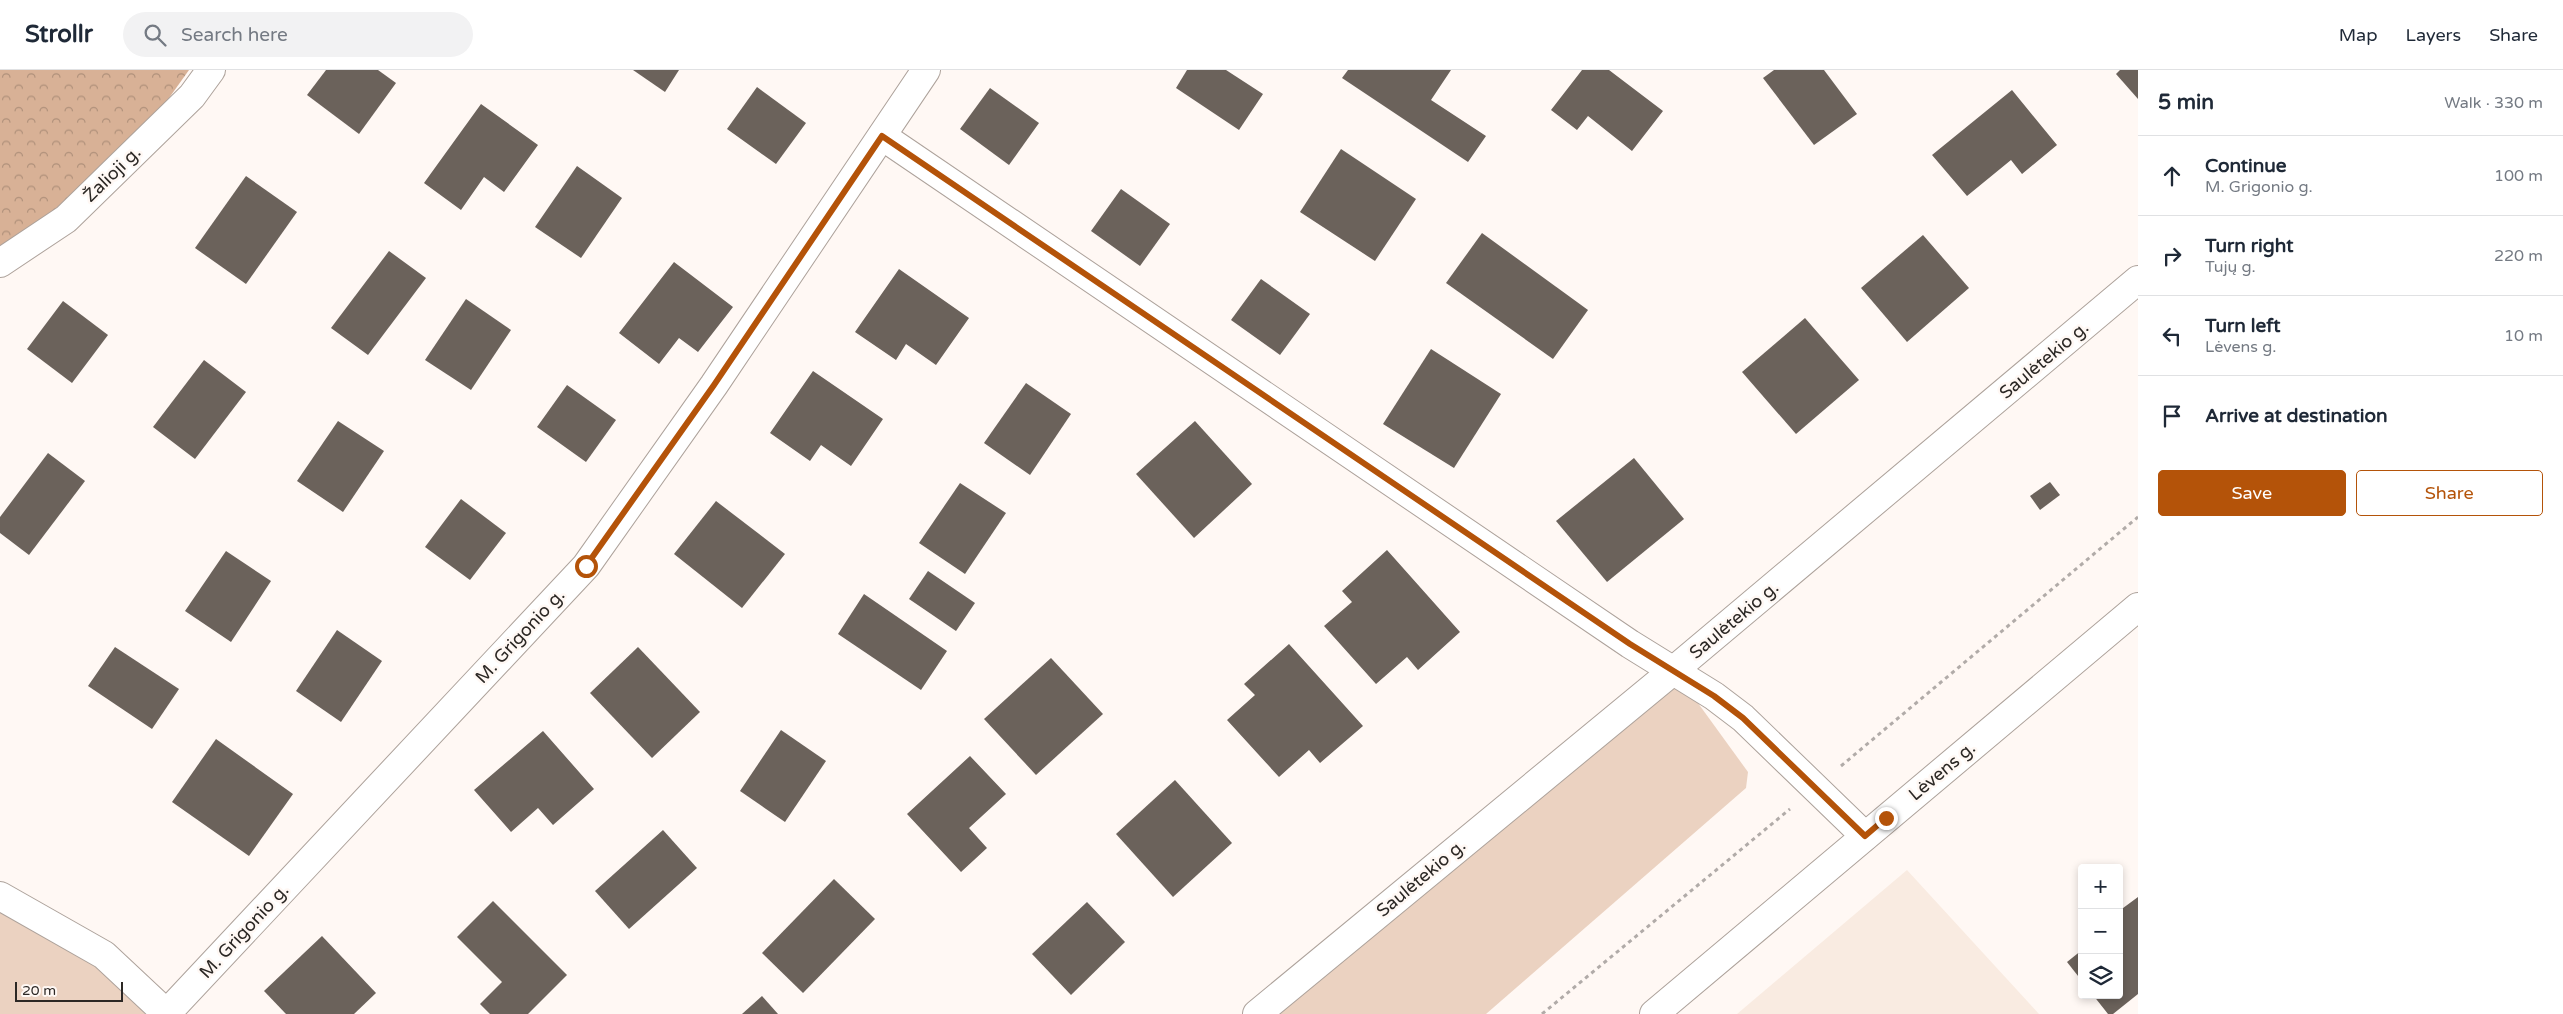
<!DOCTYPE html>
<html lang="en">
<head>
<meta charset="utf-8">
<style>
  body { margin:0; font-family:"Varela Round",sans-serif; background:#f2f2f3; color:#1f2937 }
  .controls { position:absolute; right:15px; bottom:15px; display:grid; overflow:hidden; border-radius:5px; box-shadow:0 2px 8px #0003 }
  .controls button { width:45px; height:45px; display:grid; place-items:center; padding:0; border:0; border-bottom:1px solid #e0e1e3; background:#fff; color:#1f2937; font:25px sans-serif }
  .scale { position:absolute; left:15px; bottom:12px; width:108px; box-sizing:border-box; padding-left:5px; border:2px solid #2c2825; border-top:0; font-size:14px; line-height:18px; white-space:nowrap; color:#2c2825; -webkit-text-stroke:4px #fff8f4; paint-order:stroke }
  .stop { position:absolute; width:15px; height:15px; margin:-11px; border:4px solid #b45309; border-radius:50%; background:#fff }
  .stop.end { background:#b45309; border-color:#fff; box-shadow:0 1px 5px #0008 }
  .list { margin:0; padding:0; list-style:none }
  h2 { display:flex; justify-content:space-between; align-items:center; height:65px; margin:0; padding:0 20px; font-size:21px }
  h2 small { font-size:16px; font-weight:400; color:#747a83 }
  .list li { display:grid; grid-template-columns:32px 1fr auto; gap:15px; align-items:center; box-sizing:border-box; height:80px; padding:0 20px; border-top:1px solid #e0e1e3 }
  .list b { display:block; font-size:19px; white-space:nowrap }
  .list p { margin:0; font-size:16px; white-space:nowrap; color:#747a83 }
  .list em { font-size:16px; font-style:normal; color:#747a83 }
  .actions { display:flex; gap:10px; padding:15px 20px }
  .actions a { flex:1; padding:11px 0; border:1px solid #b45309; border-radius:5px; text-align:center; font-size:18px; color:#b45309 }
  .actions .main { background:#b45309; color:#fff }
  .icon { flex:none; width:28px; height:28px; fill:none; stroke:currentColor; stroke-width:2; stroke-linecap:round; stroke-linejoin:round }
  .map { position:relative; flex:none; width:2138px; height:944px; overflow:hidden }
  header { display:flex; align-items:center; gap:30px; box-sizing:border-box; height:70px; padding:0 25px; background:#fff; border-bottom:1px solid #e0e1e3 }
  header strong { font-size:24px }
  nav { display:flex; gap:28px; margin-inline-start:auto; font-size:18px }
  .search { width:350px; height:45px; background:#f2f2f3; display:flex; align-items:center; gap:12px; box-sizing:border-box; padding:0 18px; border-radius:28px; color:#747a83; font-size:19px }
  main { display:flex }
  aside { flex:1; background:#fff }
  .map>svg:first-child { display:block }
  .built { fill:#f9ebe1 }
  .grass { fill:#ebd2c1 }
  .forest { fill:url(#forest-crowns) }
  .building { fill:#6b625b }
  .lines { fill:none; stroke-linecap:round; stroke-linejoin:round }
  .minor-casing { stroke:#ada29b; stroke-width:30 }
  .primary-casing { stroke:#ada29b; stroke-width:30 }
  .path { stroke:#b1aba8; stroke-width:3; stroke-dasharray:4 4; stroke-linecap:butt }
  .minor { stroke:#fff; stroke-width:28 }
  .primary { stroke:#fff; stroke-width:28 }
  .route { stroke:#b45309; stroke-width:6 }
  .labels { text-anchor:middle; stroke-width:5; stroke-linejoin:round; paint-order:stroke }
  .street-label { font-size:18px; fill:#2c2825; stroke:#fff8f4 }
</style>
</head>
<body>
<header>
<strong>Strollr</strong>
<div class="search"><svg class="icon" aria-label="search" viewBox="0 0 24 24"><circle cx="10" cy="10" r="6"/><path d="M15 15l6 6"/></svg>Search here</div>
<nav><a>Map</a><a>Layers</a><a>Share</a></nav>
</header>
<main>
<div class="map">
<svg width="2138" height="944" viewBox="0 0 2138 944">
  <defs>
    <pattern id="forest-crowns" width="20" height="18" patternUnits="userSpaceOnUse" patternTransform="scale(1.25)"><rect width="20" height="18" fill="#d8b196"/><path d="M2 6a3 3 0 1 1 6 0M12 15a3 3 0 1 1 6 0" fill="none" stroke="#af907a"/></pattern>
  </defs>
  <rect width="100%" height="100%" fill="#fff8f4"/>
  <path class="built" d="M1907 800 2039 944H1737Z"/>
  <g class="grass">
    <path d="M1674 600 1748 702 1746 718 1486 944H1260Z"/>
    <path d="M0 826 167 944H0Z"/>
  </g>
  <path class="forest" d="M0 0H189L149 56 46 148 0 179Z"/>
  <g class="building">
    <path d="M326 0H378L396 13 359 64 307 25Z"/>
    <path d="M633 0H679L665 22Z"/>
    <path d="M1187 0H1226L1263 24 1239 60 1176 18Z"/>
    <path d="M1348 0H1451L1431 30 1486 66 1468 92 1342 8Z"/>
    <path d="M1582 0H1609L1663 41 1632 81 1588 46 1577 60 1551 40Z"/>
    <path d="M1774 0H1824L1857 44 1814 75 1763 8Z"/>
    <path d="M2120 0H2138V29L2116 4Z"/>
    <path d="M757 17 806 53 776 94 727 59Z"/>
    <path d="M990 18 1039 53 1009 95 960 59Z"/>
    <path d="M2012 20 2057 75 2022 104 2011 90 1967 126 1932 85Z"/>
    <path d="M481 34 538 75 504 122 484 107 461 140 424 113Z"/>
    <path d="M1341 79 1416 129 1375 191 1300 142Z"/>
    <path d="M577 96 622 128 581 188 535 157Z"/>
    <path d="M246 106 297 142 246 214 195 178Z"/>
    <path d="M1121 119 1170 154 1140 196 1091 161Z"/>
    <path d="M1482 163 1588 240 1553 289 1446 213Z"/>
    <path d="M1923 165 1969 218 1907 272 1861 218Z"/>
    <path d="M389 181 426 208 368 285 331 258Z"/>
    <path d="M674 192 733 237 698 282 679 268 659 294 619 263Z"/>
    <path d="M899 199 969 248 936 295 906 274 896 290 855 262Z"/>
    <path d="M1261 209 1310 244 1280 285 1231 250Z"/>
    <path d="M466 229 511 260 471 320 425 290Z"/>
    <path d="M63 231 108 265 72 313 27 279Z"/>
    <path d="M1805 248 1859 310 1796 364 1742 302Z"/>
    <path d="M1431 279 1501 324 1454 398 1383 354Z"/>
    <path d="M204 290 246 322 195 389 153 357Z"/>
    <path d="M813 301 883 349 851 396 821 375 810 391 770 363Z"/>
    <path d="M1026 313 1071 344 1030 405 984 373Z"/>
    <path d="M567 315 616 350 586 392 537 357Z"/>
    <path d="M338 351 384 381 343 442 297 411Z"/>
    <path d="M1195 351 1252 414 1194 468 1136 404Z"/>
    <path d="M48 383 85 411 29 485 0 463V447Z"/>
    <path d="M1634 388 1684 449 1607 512 1556 451Z"/>
    <path d="M2050 412 2060 425 2040 440 2030 426Z"/>
    <path d="M960 413 1006 443 965 504 919 473Z"/>
    <path d="M461 429 506 463 470 510 425 477Z"/>
    <path d="M716 431 785 484 742 538 674 484Z"/>
    <path d="M1387 480 1460 562 1418 600 1407 587 1376 614 1324 556 1352 532 1342 521Z"/>
    <path d="M226 481 271 511 231 572 185 541Z"/>
    <path d="M928 501 975 533 956 561 909 529Z"/>
    <path d="M864 524 947 581 921 620 838 564Z"/>
    <path d="M337 560 382 591 341 652 296 621Z"/>
    <path d="M1289 574 1363 656 1320 693 1309 680 1279 707 1227 650 1255 625 1244 614Z"/>
    <path d="M115 577 179 619 152 659 88 616Z"/>
    <path d="M638 577 700 642 652 688 590 623Z"/>
    <path d="M1051 588 1103 644 1036 705 984 649Z"/>
    <path d="M781 660 826 691 785 752 740 721Z"/>
    <path d="M543 661 594 719 553 755 538 738 511 762 474 720Z"/>
    <path d="M216 669 293 724 249 786 172 732Z"/>
    <path d="M970 686 1006 724 969 758 987 778 961 802 907 744Z"/>
    <path d="M1175 710 1232 773 1173 827 1116 764Z"/>
    <path d="M663 760 697 798 629 859 595 821Z"/>
    <path d="M834 809 875 849 803 923 762 883Z"/>
    <path d="M2138 827V924L2113 944H2108L2093 925H2119V841Z"/>
    <path d="M493 831 567 905 528 944H490L480 934 502 912 457 867Z"/>
    <path d="M1087 832 1125 872 1071 925 1032 884Z"/>
    <path d="M322 866 376 923 354 944H286L264 921Z"/>
    <path d="M2082 880V911L2067 892Z"/>
    <path d="M762 926 778 944H742Z"/>
  </g>
  <g class="lines">
    <g class="minor-casing">
      <g id="minor">
        <path d="M882 66 1630 574 1714 626 1743 648 1865 766"/>
        <path d="M0 193 66 149 192 26 211 0"/>
        <path d="M0 826 104 885 167 944"/>
        <path d="M167 943 586 496 714 315 926 0"/>
        <path d="M1257 944 1674 600 2138 210"/>
      </g>
    </g>
    <g class="primary-casing">
      <path id="primary" d="M1654 944 2138 537"/>
    </g>
    <g class="path">
      <path d="M1841 696 2138 447"/>
      <path d="M1542 944 1790 739"/>
    </g>
    <use href="#minor" class="minor"/>
    <use href="#primary" class="primary"/>
  </g>
  <g class="lines">
    <path class="route" d="M586 496 714 315 882 66 1630 574 1714 626 1743 648 1865 766 1886 748"/>
  </g>
  <g class="labels">
    <g class="street-label">
      <text transform="translate(112 104) rotate(-44)" y="6">Žalioji g.</text>
      <text transform="translate(2044 290) rotate(-40)" y="6">Saulėtekio g.</text>
      <text transform="translate(1734 550) rotate(-40)" y="6">Saulėtekio g.</text>
      <text transform="translate(520 566) rotate(-47)" y="6">M. Grigonio g.</text>
      <text transform="translate(1942 701) rotate(-40)" y="6">Lėvens g.</text>
      <text transform="translate(1421 808) rotate(-40)" y="6">Saulėtekio g.</text>
      <text transform="translate(244 861) rotate(-47)" y="6">M. Grigonio g.</text>
    </g>
  </g>
</svg>
<div class="controls">
<button>+</button>
<button>−</button>
<button><svg class="icon" aria-label="layers" viewBox="0 0 24 24"><path d="M12 4l9 5-9 5-9-5zM3 14l9 5 9-5"/></svg></button>
</div>
<div class="scale">20 m</div>
<div class="stop" style="left:586px;top:496px"></div>
<div class="stop end" style="left:1886px;top:748px"></div>
</div>
<aside>
<h2>5 min<small>Walk · 330 m</small></h2>
<ul class="list">
<li><svg class="icon" aria-label="ahead" viewBox="0 0 24 24"><path d="M12 20V5M6 11l6-6 6 6"/></svg><div><b>Continue</b><p>M. Grigonio g.</p></div><em>100 m</em></li>
<li><svg class="icon" aria-label="right" viewBox="0 0 24 24"><path d="M7 20v-9h11M14 6l5 5-5 5"/></svg><div><b>Turn right</b><p>Tujų g.</p></div><em>220 m</em></li>
<li><svg class="icon" aria-label="left" viewBox="0 0 24 24"><path d="M17 20v-9H6M10 6l-5 5 5 5"/></svg><div><b>Turn left</b><p>Lėvens g.</p></div><em>10 m</em></li>
<li><svg class="icon" aria-label="arrive" viewBox="0 0 24 24"><path d="M6 21V4h12l-3 4 3 4H6"/></svg><div><b>Arrive at destination</b></div></li>
</ul>
<div class="actions"><a class="main">Save</a><a>Share</a></div>
</aside>
</main>
</body>
</html>
